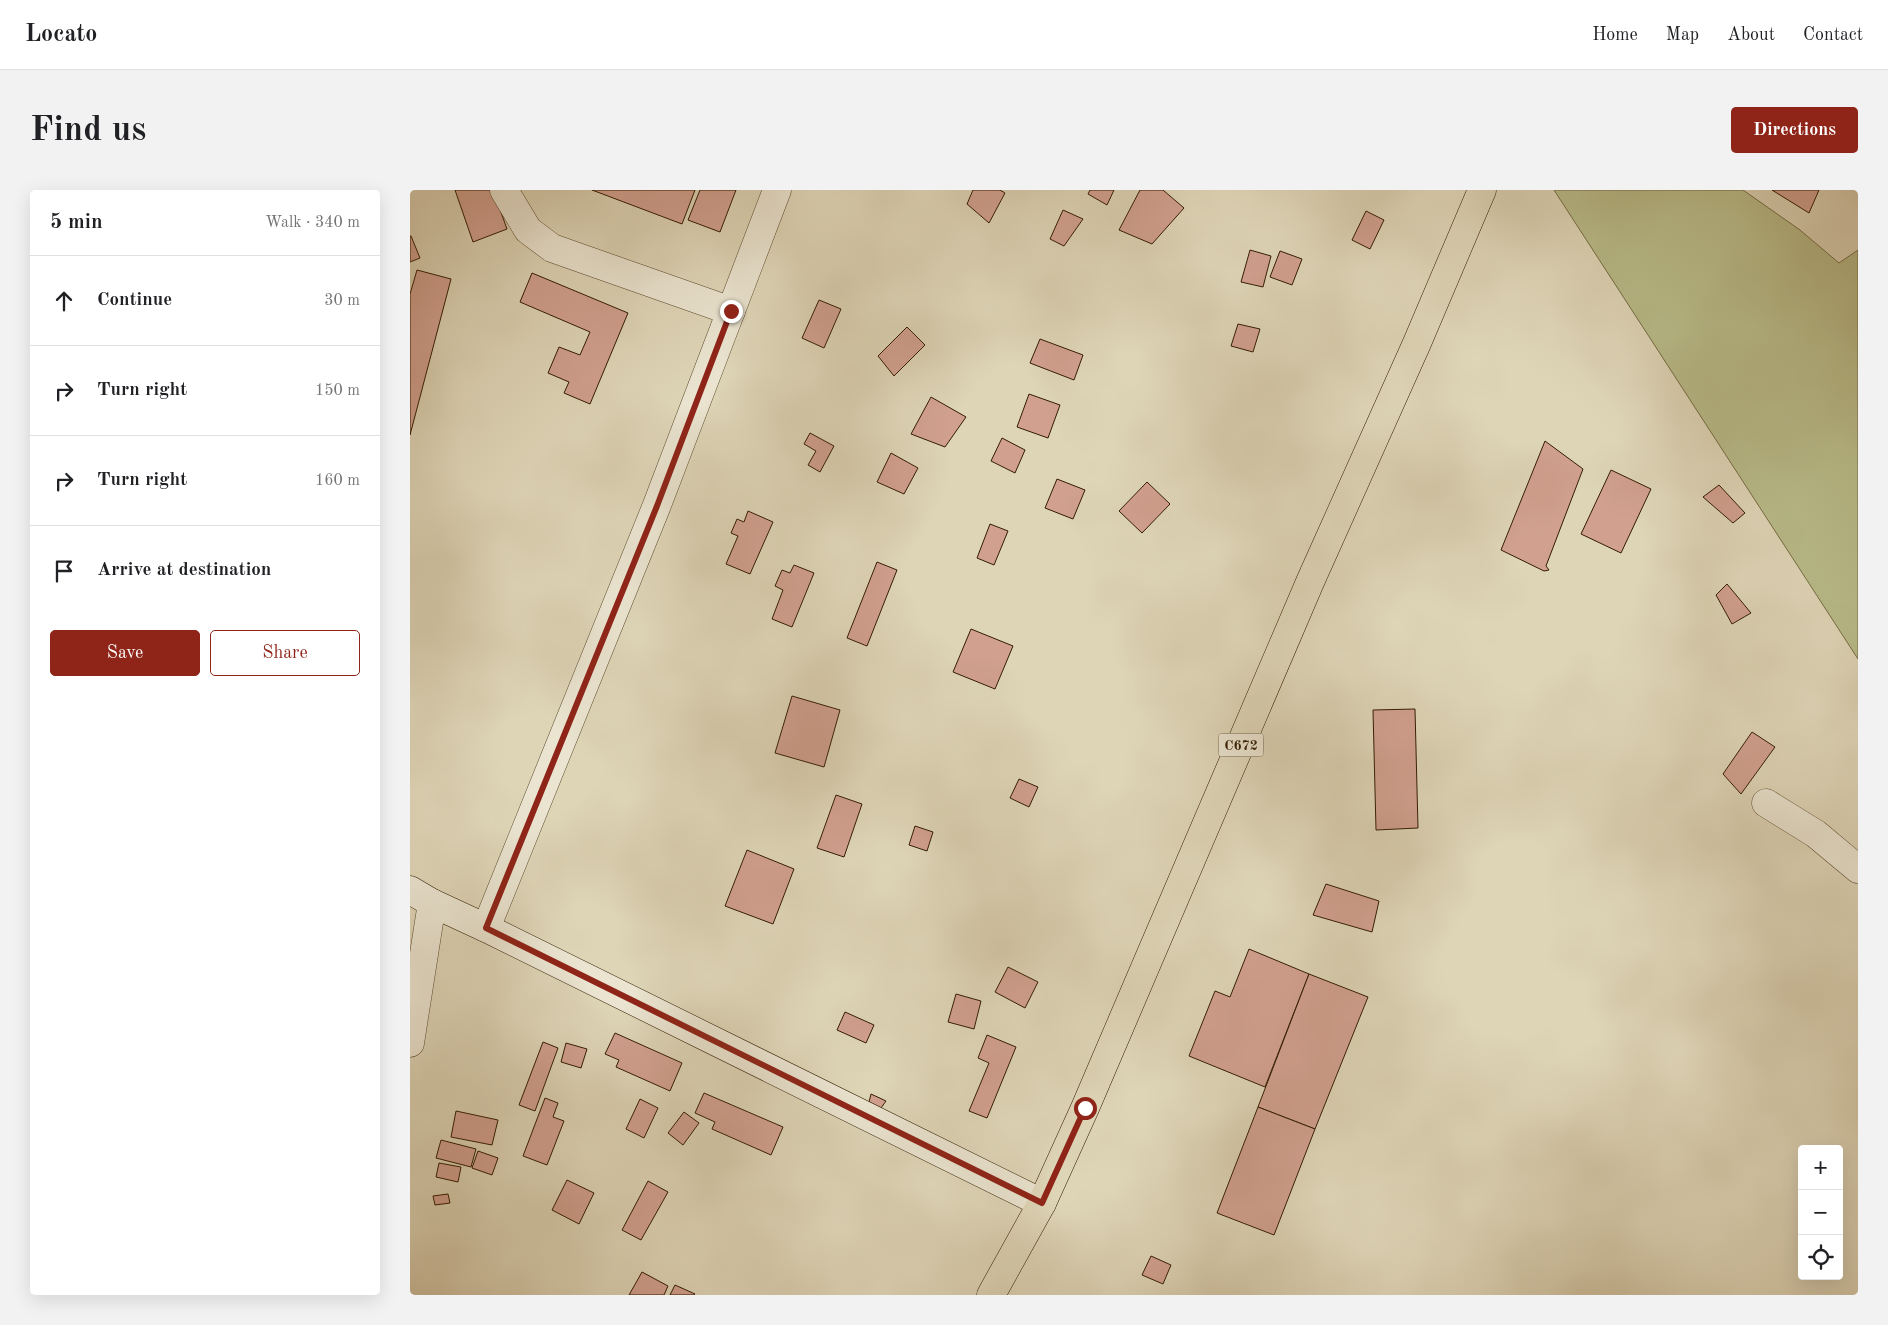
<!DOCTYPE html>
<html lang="en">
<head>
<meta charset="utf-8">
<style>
  body { margin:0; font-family:"Old Standard TT",serif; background:#f2f2f2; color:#202124 }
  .controls { position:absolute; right:15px; bottom:15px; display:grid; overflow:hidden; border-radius:5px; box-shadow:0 5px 20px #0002 }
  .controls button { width:45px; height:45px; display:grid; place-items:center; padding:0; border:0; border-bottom:1px solid #e0e0e0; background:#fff; color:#202124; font:25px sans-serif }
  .stop { position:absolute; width:15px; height:15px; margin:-11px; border:4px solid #8f2418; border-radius:50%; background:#fff }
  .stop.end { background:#8f2418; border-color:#fff; box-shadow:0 1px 5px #0008 }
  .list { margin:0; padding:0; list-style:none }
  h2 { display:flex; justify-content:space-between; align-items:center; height:65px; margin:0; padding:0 20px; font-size:21px }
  h2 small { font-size:16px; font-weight:400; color:#757577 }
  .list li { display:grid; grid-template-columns:32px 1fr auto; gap:15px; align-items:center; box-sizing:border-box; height:90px; padding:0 20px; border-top:1px solid #e0e0e0 }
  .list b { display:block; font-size:19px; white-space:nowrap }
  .list em { font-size:16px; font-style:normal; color:#757577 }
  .actions { display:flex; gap:10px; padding:15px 20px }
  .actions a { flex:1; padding:11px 0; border:1px solid #8f2418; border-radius:5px; text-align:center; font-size:18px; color:#8f2418 }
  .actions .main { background:#8f2418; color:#fff }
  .icon { flex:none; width:28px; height:28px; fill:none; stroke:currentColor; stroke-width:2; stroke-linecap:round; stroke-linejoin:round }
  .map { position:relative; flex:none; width:1448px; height:1105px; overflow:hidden; border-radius:5px }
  header { display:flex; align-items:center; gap:30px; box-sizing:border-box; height:70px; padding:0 25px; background:#fff; border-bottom:1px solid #e0e0e0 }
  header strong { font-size:24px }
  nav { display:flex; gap:28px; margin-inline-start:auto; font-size:18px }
  .intro { display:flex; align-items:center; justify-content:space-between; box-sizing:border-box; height:120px; padding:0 30px }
  h1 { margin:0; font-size:35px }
  .button { padding:12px 22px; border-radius:5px; background:#8f2418; color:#fff; font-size:18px; font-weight:700 }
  main { display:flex; gap:30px; padding:0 30px }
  aside { flex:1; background:#fff; border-radius:5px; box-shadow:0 5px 20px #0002 }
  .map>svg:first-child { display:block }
  .green { fill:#b8bb89; stroke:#766c44 }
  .building { fill:#d1a08f; stroke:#331c00 }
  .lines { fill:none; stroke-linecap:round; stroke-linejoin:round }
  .street-casing { stroke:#5e4a2e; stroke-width:29 }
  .secondary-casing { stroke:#331c00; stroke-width:29 }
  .primary-casing { stroke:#331c00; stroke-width:29 }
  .street { stroke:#eae4d0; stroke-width:28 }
  .secondary { stroke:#eae4d0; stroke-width:28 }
  .primary { stroke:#ded5b7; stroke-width:28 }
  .route { stroke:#8f2418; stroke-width:6 }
  .labels { text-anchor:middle; stroke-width:4; stroke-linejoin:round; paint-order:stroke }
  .shield { fill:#eae4d0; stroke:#6a583e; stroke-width:1 }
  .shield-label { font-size:14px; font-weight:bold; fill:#331c00 }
</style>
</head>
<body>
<header>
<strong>Locato</strong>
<nav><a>Home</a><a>Map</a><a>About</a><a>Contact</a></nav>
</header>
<div class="intro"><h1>Find us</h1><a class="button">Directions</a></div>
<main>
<aside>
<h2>5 min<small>Walk · 340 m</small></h2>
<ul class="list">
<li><svg class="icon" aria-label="ahead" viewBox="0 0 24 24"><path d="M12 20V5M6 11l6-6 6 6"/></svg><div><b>Continue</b></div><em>30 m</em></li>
<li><svg class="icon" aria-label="right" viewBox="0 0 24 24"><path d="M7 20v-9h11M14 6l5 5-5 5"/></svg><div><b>Turn right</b></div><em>150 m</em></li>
<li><svg class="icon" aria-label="right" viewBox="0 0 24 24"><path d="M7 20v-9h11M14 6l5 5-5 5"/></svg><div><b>Turn right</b></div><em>160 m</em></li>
<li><svg class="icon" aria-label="arrive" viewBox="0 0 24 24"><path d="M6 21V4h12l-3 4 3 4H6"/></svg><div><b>Arrive at destination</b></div></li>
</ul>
<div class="actions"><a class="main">Save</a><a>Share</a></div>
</aside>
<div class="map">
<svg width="1448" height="1105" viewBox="0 0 1448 1105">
  <rect width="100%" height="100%" fill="#ded5b7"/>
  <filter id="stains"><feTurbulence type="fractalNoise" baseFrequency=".004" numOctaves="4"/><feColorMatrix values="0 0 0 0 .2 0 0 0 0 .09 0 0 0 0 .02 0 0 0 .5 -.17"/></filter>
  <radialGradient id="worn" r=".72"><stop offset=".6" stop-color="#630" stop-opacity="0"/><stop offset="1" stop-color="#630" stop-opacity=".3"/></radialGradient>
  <path class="green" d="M1144 0H1333L1390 40 1429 73 1448 60V469Z"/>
  <g class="building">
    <path d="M45 0H83L97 39 63 52Z"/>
    <path d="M182 0H285L272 34Z"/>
    <path d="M290 0H326L310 42 278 30Z"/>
    <path d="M563 0H590L595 3 579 33 557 14Z"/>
    <path d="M680 0H704L697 15 678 4Z"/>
    <path d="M730 0H753L774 18 742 54 709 40Z"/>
    <path d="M1362 0H1409L1399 23Z"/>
    <path d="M653 20 673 29 654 56 640 49Z"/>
    <path d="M956 21 974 30 960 59 942 50Z"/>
    <path d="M0 46H1L10 68 0 72Z"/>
    <path d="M840 60 861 66 853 97 831 92Z"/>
    <path d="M870 61 892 69 882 95 860 87Z"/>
    <path d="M7 80 41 89 0 245V104Z"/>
    <path d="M122 83 218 123 180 214 154 203 159 192 138 183 149 157 170 165 180 142 110 112Z"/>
    <path d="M409 110 431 119 414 158 392 148Z"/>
    <path d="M828 134 850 139 843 162 821 156Z"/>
    <path d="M497 137 515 155 484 186 468 166Z"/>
    <path d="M630 149 673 165 664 190 620 173Z"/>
    <path d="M619 204 650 215 638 248 607 237Z"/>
    <path d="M521 207 556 227 535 257 501 244Z"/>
    <path d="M400 243 424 256 410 282 398 275 406 261 394 254Z"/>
    <path d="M592 248 615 260 605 283 581 271Z"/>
    <path d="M1135 251 1173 279 1136 376 1139 380 1134 381 1091 360Z"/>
    <path d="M481 263 508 278 494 304 467 292Z"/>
    <path d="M1201 280 1241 299 1211 363 1171 344Z"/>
    <path d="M647 289 675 300 663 329 635 318Z"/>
    <path d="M737 292 760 314 732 343 709 321Z"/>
    <path d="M1309 295 1335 323 1323 333 1293 307Z"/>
    <path d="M338 321 363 332 340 384 316 374 328 346 321 343 327 329 334 332Z"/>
    <path d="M580 334 598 341 584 375 567 368Z"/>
    <path d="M467 372 487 380 457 456 437 448Z"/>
    <path d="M384 375 404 383 382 437 362 429 373 400 365 396 372 380 380 383Z"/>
    <path d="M1317 394 1341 423 1322 434 1306 405Z"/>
    <path d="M561 439 603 456 585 499 543 482Z"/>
    <path d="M382 506 430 520 414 577 365 563Z"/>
    <path d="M1005 519 1008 638 966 640 963 520Z"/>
    <path d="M1342 542 1365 557 1331 604 1313 584Z"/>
    <path d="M609 589 628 597 619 617 600 608Z"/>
    <path d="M426 605 452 614 434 667 407 658Z"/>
    <path d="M505 636 523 642 517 661 499 655Z"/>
    <path d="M337 660 384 679 363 734 315 716Z"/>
    <path d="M916 694 969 711 962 742 903 725Z"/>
    <path d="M839 759 899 784 855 897 779 866 805 801 820 807Z"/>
    <path d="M598 777 628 792 615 818 585 802Z"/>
    <path d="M899 784 958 807 905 939 848 917Z"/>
    <path d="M546 804 571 811 564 839 538 832Z"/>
    <path d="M435 822 464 835 456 853 427 840Z"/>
    <path d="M205 843 272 873 260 901 206 877 209 870 195 864Z"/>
    <path d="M577 845 606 857 577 928 559 921 579 873 568 868Z"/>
    <path d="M133 852 148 858 125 921 109 915Z"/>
    <path d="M156 853 177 859 171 878 151 872Z"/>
    <path d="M294 903 373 937 361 965 302 939 305 932 285 923Z"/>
    <path d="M461 904 476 911 471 918 459 912Z"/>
    <path d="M135 908 148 913 143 927 154 931 137 975 113 966Z"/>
    <path d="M230 909 248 918 234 948 216 939Z"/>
    <path d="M848 917 905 939 864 1045 807 1023Z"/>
    <path d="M46 921 88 930 82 955 41 947Z"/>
    <path d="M274 922 289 933 273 955 258 943Z"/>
    <path d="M31 950 66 959 61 977 26 968Z"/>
    <path d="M68 961 88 968 82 985 62 978Z"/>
    <path d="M29 973 51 977 48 992 26 987Z"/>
    <path d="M157 990 184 1003 169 1034 142 1020Z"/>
    <path d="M238 991 258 1002 231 1050 212 1040Z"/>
    <path d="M38 1004 40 1013 25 1015 23 1006Z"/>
    <path d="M741 1066 761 1075 753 1094 732 1085Z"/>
    <path d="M232 1082 258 1096 254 1105H219Z"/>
    <path d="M265 1095 285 1104 284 1105H260Z"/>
  </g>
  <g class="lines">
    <g class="street-casing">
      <g id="street">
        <path d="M94 0 118 40 142 58 321 121"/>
        <path d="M1356 613 1406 644 1448 679"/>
        <path d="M76 738 247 315 367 0"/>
        <path d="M0 853 22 713"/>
      </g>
    </g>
    <g class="secondary-casing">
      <path id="secondary" d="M0 700 22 713 76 738 632 1013"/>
    </g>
    <g class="primary-casing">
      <path id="primary" d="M581 1105 632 1013 675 918 900 392 1007 153 1072 0"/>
    </g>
    <use href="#street" class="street"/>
    <use href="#secondary" class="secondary"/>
    <use href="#primary" class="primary"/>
  </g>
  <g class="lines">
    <path class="route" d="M321 121 247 316 76 738 632 1013 675 918"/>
  </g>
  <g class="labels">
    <rect class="shield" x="808.5" y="543.5" width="45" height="23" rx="4"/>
    <g class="shield-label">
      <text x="831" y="560">C672</text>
    </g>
  </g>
  <rect width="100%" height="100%" filter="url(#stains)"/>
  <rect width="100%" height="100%" fill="url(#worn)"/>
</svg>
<div class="controls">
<button>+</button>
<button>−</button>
<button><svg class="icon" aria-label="locate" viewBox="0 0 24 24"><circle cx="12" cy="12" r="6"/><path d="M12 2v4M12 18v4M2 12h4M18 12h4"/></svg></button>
</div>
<div class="stop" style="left:675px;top:918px"></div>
<div class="stop end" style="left:321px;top:121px"></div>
</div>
</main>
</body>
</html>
